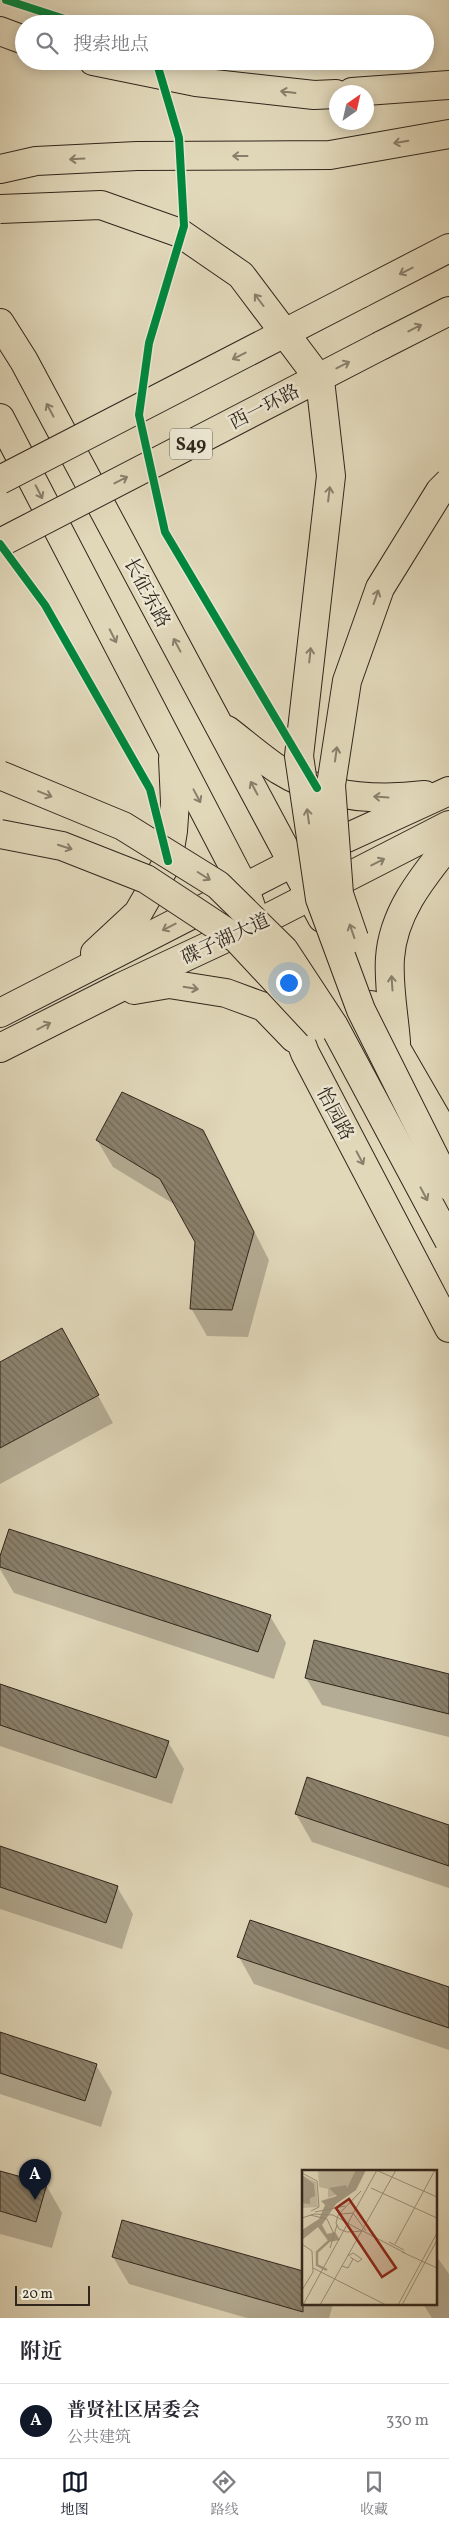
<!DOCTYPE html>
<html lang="zh">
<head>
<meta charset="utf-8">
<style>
  body { margin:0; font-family:Vollkorn,"Noto Serif SC",serif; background:#f7f7f7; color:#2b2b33 }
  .compass { position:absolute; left:329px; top:85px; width:45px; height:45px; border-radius:50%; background:#fff; box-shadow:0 2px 12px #0003; rotate:34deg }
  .scale { position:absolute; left:15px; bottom:12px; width:75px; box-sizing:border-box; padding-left:5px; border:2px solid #30261c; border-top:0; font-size:14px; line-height:18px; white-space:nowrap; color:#30261c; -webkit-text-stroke:4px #ece6d2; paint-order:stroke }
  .you { position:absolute; left:288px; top:982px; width:18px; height:18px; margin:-12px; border:4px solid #fff; border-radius:50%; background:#1a73e8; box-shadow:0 0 0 8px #1a73e833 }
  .badge { display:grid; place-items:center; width:32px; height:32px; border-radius:50%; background:#111827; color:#fff; font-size:16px; font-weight:700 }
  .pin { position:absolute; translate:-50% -41px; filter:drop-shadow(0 1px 2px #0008) }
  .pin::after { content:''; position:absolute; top:26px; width:18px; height:15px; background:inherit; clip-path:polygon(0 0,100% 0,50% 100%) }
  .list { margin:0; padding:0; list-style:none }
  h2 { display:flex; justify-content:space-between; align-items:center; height:65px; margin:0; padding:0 20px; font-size:21px }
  h2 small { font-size:16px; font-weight:400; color:#7c7c81 }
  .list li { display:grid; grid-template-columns:32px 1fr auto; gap:15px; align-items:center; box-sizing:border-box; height:75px; padding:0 20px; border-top:1px solid #e1e1e2 }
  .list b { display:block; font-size:19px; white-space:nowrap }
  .list p { margin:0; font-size:16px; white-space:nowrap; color:#7c7c81 }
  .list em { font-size:16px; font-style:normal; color:#7c7c81 }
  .icon { flex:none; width:28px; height:28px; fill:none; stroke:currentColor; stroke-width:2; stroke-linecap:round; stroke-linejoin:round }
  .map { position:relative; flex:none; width:449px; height:2318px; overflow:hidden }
  .search { position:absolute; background:#fff; box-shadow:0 2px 12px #0003; left:15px; right:15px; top:15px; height:55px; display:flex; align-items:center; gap:12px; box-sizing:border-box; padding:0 18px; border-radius:28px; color:#7c7c81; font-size:19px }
  .sheet { height:140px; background:#fff }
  nav { display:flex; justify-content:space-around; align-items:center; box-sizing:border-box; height:70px; border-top:1px solid #e1e1e2; background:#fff; font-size:14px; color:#7c7c81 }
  nav a { display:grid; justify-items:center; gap:2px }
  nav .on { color:#111827 }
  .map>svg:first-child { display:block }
  .shadow { fill:#0003 }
  .building { fill:url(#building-back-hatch); stroke:#30261c }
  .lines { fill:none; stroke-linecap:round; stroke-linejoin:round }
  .major-casing { stroke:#30261c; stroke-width:30 }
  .highway-casing { stroke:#30261c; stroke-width:30 }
  .major { stroke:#e1d8ba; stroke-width:28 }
  .highway { stroke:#e1d8ba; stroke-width:28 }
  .highway-bridge-casing { stroke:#30261c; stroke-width:30; stroke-linecap:butt }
  .highway-bridge { stroke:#e1d8ba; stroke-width:28 }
  .cycleway-casing { stroke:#ece6d2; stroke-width:11 }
  .cycleway { stroke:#00873e; stroke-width:8 }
  .oneway { stroke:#887f6b }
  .labels { text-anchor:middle; stroke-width:5; stroke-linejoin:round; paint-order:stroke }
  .shield { fill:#ece6d2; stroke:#686053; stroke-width:1 }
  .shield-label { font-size:18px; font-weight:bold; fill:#30261c }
  .street-label { font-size:19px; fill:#30261c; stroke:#ece6d2 }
  .inset-river { fill:none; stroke:#a59b84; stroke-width:2.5 }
  .inset-road { fill:none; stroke:#9a917b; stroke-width:1 }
  .view { fill:#8f2418; fill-opacity:0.15; stroke:#8f2418; stroke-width:2.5 }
  .inset-edge { fill:none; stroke:#30261c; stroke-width:2.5 }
</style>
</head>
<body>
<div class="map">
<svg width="449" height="2318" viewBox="0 0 449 2318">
  <defs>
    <pattern id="building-back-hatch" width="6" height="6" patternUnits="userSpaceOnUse" patternTransform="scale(1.25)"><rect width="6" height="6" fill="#8c836e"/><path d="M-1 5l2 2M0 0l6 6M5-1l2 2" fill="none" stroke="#736b5a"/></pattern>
  </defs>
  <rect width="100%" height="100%" fill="#e1d8ba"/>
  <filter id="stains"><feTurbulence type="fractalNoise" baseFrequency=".004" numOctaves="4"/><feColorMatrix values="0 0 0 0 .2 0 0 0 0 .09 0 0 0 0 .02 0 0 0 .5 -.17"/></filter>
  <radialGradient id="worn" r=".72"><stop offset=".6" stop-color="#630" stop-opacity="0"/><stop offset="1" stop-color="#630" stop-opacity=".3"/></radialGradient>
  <g class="shadow">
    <path d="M202 1131 269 1260 248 1337 207 1336 191 1308 197 1242 177 1206 113 1167 97 1140Z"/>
    <path d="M77 1357 113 1423 0 1484V1363Z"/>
    <path d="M0 1560 270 1616 286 1643 274 1679 14 1593 0 1569Z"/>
    <path d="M449 1675V1737L322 1705 306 1678Z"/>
    <path d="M0 1685 168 1742 184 1769 172 1804 0 1746Z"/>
    <path d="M296 1814 449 1826V1888L312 1842Z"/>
    <path d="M0 1847 117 1887 133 1914 122 1949 0 1909Z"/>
    <path d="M239 1957 449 1988V2050L254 1984Z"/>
    <path d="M0 2033 96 2065 112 2092 101 2127 0 2094Z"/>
    <path d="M0 2172 46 2185 62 2213 52 2248 0 2234Z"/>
    <path d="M435 2254 449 2274V2318H432L423 2304H435Z"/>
    <path d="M113 2257 303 2304H333L329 2318H247L129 2284Z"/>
  </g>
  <g class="building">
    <path d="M122 1092 203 1130 254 1232 232 1310 190 1309 195 1242 160 1179 96 1140Z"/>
    <path d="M62 1328 99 1395 0 1448V1362Z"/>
    <path d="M9 1529 271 1615 258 1652 0 1567V1556Z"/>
    <path d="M314 1640 449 1674V1714L305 1678Z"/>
    <path d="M0 1684 169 1741 156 1778 0 1725Z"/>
    <path d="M307 1777 449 1825V1866L295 1814Z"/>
    <path d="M0 1846 118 1886 106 1923 0 1887Z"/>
    <path d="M250 1920 449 1987V2028L237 1957Z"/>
    <path d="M0 2032 97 2064 85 2101 0 2073Z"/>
    <path d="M0 2171 47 2184 36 2222 0 2211Z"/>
    <path d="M122 2220 303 2271V2312L112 2257Z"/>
  </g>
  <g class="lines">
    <g class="major-casing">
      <g id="major">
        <path d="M0 323 24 361 322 918"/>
        <path d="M0 418 245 889 258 928"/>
        <path d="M227 730C244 743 261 758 279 770 322 797 376 801 425 795"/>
        <path d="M95 953 138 913 168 861 173 831 175 802 173 759"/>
        <path d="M278 982 305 1053 449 1328"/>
        <path d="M134 990 169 984 226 993 264 1007 294 1038"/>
        <path d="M371 1005 449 1140"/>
        <path d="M0 1013 294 862 449 791"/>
        <path d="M396 1042C394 1015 388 985 390 958 393 913 422 878 449 844"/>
        <path d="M0 1048 121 987 256 924 449 825"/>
      </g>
    </g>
    <g class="highway-casing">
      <g id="highway">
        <path d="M0 31 24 40"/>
        <path d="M93 61 196 82 314 95 336 94"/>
        <path d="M352 92 449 85"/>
        <path d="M0 169 36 161 137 156 330 155 449 134"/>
        <path d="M360 294 449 248"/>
        <path d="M382 345 449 311"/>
      </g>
    </g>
    <use href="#major" class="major"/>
    <use href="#highway" class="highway"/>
    <g class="highway-bridge-casing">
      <g id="highway-bridge">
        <path d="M0 209 101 205 180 233 241 275 320 380 331 476 299 756 320 899 361 1010 449 1186"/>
        <path d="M0 480 360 294"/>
        <path d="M0 543 382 345"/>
        <path d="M0 775 123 826 218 885 284 950 334 1026 449 1241"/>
        <path d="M0 834 62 846 146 879 237 939 318 1026"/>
        <path d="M354 938 339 894 331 785 347 681 380 588 440 491 449 482"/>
      </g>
    </g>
    <use href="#highway-bridge" class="highway-bridge"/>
    <g class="cycleway-casing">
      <g id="cycleway">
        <path d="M6 0 80 24"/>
        <path d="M151 61 158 67 179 138 184 226 149 343 139 415 165 532 317 788"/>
        <path d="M0 544 45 605 150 789 168 861"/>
      </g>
    </g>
    <use href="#cycleway" class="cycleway"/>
  </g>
  <defs><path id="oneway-shaft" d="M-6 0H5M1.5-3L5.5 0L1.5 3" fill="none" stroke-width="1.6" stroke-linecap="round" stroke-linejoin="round" transform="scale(1.25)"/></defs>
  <g class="oneway">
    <use href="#oneway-shaft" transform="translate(288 92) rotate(-173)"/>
    <use href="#oneway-shaft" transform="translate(401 142) rotate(170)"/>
    <use href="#oneway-shaft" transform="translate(240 156) rotate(180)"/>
    <use href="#oneway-shaft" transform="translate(77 159) rotate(177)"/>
    <use href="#oneway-shaft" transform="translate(406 271) rotate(153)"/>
    <use href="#oneway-shaft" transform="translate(259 300) rotate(-127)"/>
    <use href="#oneway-shaft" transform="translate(415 328) rotate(-27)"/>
    <use href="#oneway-shaft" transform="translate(239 356) rotate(153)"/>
    <use href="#oneway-shaft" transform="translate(343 365) rotate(-27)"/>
    <use href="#oneway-shaft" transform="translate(50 410) rotate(-118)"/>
    <use href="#oneway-shaft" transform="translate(121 480) rotate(-27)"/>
    <use href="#oneway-shaft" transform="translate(39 492) rotate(63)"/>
    <use href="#oneway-shaft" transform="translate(329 494) rotate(-83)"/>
    <use href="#oneway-shaft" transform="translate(376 597) rotate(-71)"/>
    <use href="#oneway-shaft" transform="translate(113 636) rotate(63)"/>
    <use href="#oneway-shaft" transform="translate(177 645) rotate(-118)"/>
    <use href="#oneway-shaft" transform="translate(310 655) rotate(-84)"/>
    <use href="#oneway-shaft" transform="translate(336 754) rotate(-82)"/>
    <use href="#oneway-shaft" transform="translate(254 788) rotate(-118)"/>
    <use href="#oneway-shaft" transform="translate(45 794) rotate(22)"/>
    <use href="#oneway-shaft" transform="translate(197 796) rotate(62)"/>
    <use href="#oneway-shaft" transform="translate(381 797) rotate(-176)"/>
    <use href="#oneway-shaft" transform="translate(308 816) rotate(-98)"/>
    <use href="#oneway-shaft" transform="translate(65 847) rotate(18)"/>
    <use href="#oneway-shaft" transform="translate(378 862) rotate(-27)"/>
    <use href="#oneway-shaft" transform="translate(204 876) rotate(32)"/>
    <use href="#oneway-shaft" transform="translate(169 927) rotate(153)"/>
    <use href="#oneway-shaft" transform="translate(352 931) rotate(-109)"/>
    <use href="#oneway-shaft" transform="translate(392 983) rotate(-94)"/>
    <use href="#oneway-shaft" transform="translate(191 988) rotate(9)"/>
    <use href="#oneway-shaft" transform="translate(44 1026) rotate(-27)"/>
    <use href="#oneway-shaft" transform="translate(360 1158) rotate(62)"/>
    <use href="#oneway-shaft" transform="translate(424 1194) rotate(62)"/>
  </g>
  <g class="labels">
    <rect class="shield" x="170" y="428.5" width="42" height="31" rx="4"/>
    <g class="shield-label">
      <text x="191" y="450">S49</text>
    </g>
    <g class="street-label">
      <text transform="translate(264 406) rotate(-27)" y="7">西一环路</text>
      <text transform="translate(148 592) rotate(62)" y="7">长征东路</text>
      <text transform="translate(225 938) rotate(-25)" y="7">碟子湖大道</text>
      <text transform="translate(336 1113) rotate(62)" y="7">怡园路</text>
    </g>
  </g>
  <g transform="translate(302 2170)">
    <rect width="135" height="135" fill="#e1d8ba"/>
    <path d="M16 0H55L43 22 19 30 26 28V19L17 17ZM0 5 14 12 16 37 0 38Z" fill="#c3ba9f"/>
    <path d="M54 0H64L54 20 34 34 20 55 25 64 33 62 38 70 27 72 16 57 0 70V60L17 49 23 35 19 31 35 26 27 18 44 15 45 18ZM0 5 12 14 13 26 8 28V34L0 33Z" fill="#a59b84"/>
    <path class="inset-river" d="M25 100 15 95V82L28 70"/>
    <path class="inset-road" d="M74 0 135 27M0 3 15 11 17 37 9 41M69 18 135 48M59 21 36 45 34 53 37 59 45 62 61 61 103 83M13 42 43 36M39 44 51 43 64 61M8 45 25 49 32 64M0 48 12 44 31 45 60 61M87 72 102 80M0 74 10 81 11 102 0 120M93 74 133 0M28 78 35 55M100 82 135 98M46 86 51 83 60 89 56 92 48 87M40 96 46 98 51 89M11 98 84 135M1 135 75 0M18 135 94 0M96 135 135 63M100 135 135 70"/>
    <path class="view" d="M47 29 94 98 80 107 34 38Z"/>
    <rect width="135" height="135" class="inset-edge"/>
  </g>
  <rect width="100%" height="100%" filter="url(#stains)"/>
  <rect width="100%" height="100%" fill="url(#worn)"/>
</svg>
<svg class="compass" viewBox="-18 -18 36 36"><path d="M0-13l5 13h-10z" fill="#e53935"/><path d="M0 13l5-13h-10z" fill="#7c7c81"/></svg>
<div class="scale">20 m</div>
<div class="you"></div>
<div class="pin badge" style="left:35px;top:2200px">A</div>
<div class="search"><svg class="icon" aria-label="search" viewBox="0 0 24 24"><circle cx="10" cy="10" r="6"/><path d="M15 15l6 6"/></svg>搜索地点</div>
</div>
<section class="sheet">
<h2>附近<small></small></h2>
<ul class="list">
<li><span class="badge">A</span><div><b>普贤社区居委会</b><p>公共建筑</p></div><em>330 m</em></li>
</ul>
</section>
<nav>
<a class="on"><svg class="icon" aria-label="map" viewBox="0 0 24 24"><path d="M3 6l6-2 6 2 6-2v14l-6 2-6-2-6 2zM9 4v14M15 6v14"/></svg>地图</a>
<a><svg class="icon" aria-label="directions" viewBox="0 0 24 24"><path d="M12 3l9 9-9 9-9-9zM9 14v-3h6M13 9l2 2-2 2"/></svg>路线</a>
<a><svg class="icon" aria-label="saved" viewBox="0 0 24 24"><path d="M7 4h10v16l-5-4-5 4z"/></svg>收藏</a>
</nav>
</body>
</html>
